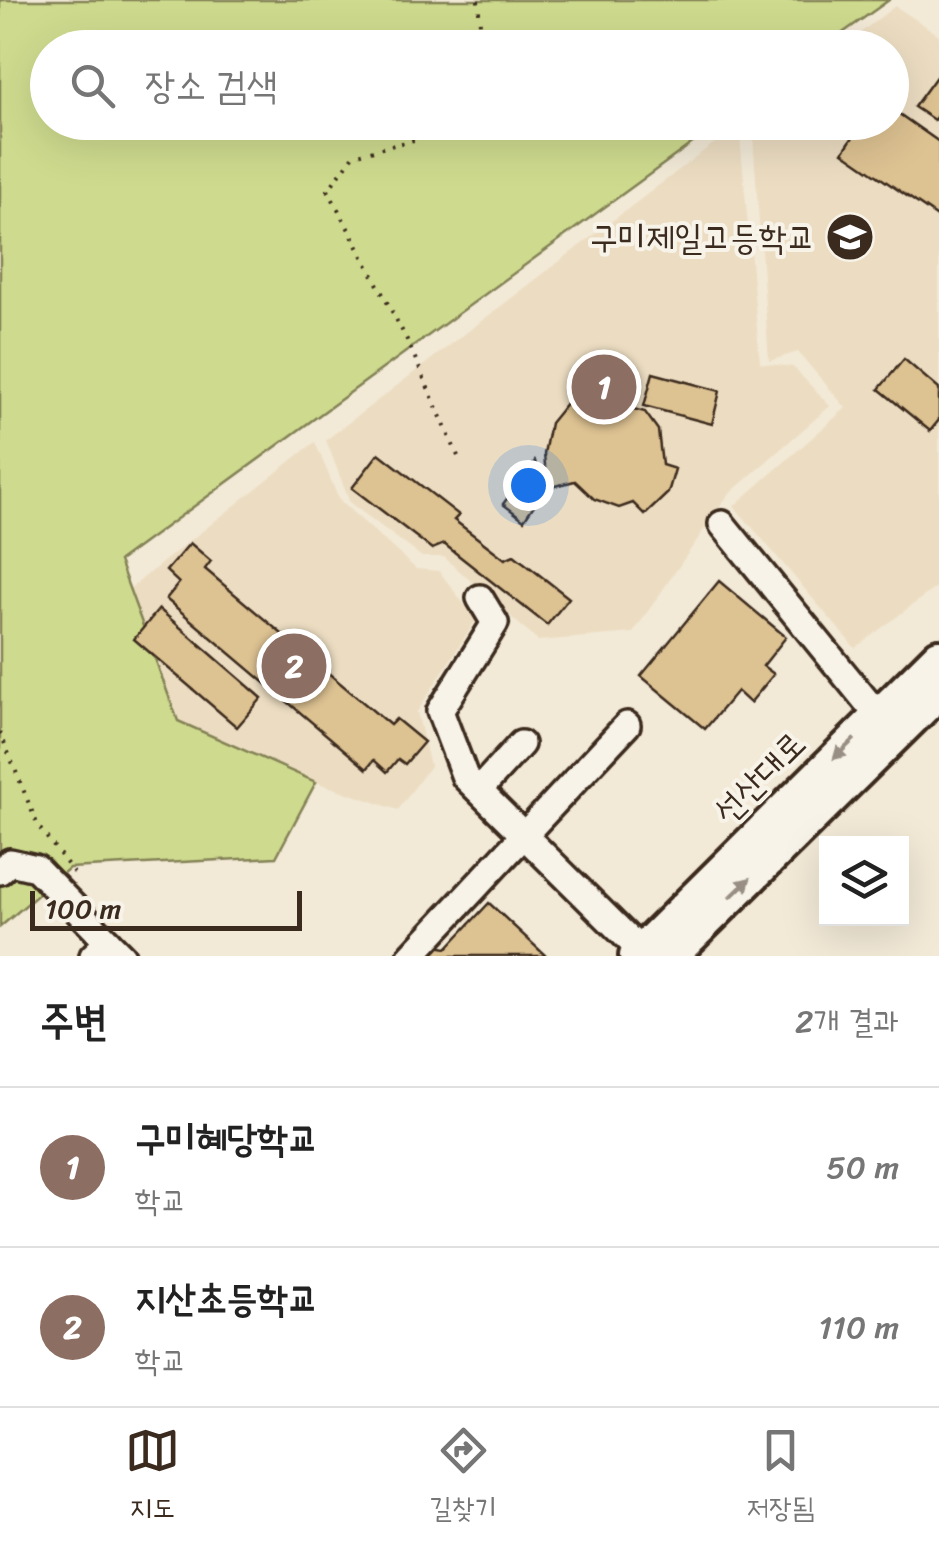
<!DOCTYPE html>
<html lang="ko">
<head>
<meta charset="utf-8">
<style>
  body { margin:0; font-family:Sriracha,"Poor Story",sans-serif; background:#f2f2f2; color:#222 }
  .controls { position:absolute; right:30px; bottom:30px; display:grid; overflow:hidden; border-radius:0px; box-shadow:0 10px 40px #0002 }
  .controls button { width:90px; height:90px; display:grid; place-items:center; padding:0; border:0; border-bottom:2px solid #e0e0e0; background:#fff; color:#222; font:50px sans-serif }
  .scale { position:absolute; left:30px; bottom:25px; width:272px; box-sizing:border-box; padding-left:10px; border:5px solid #3b2a1e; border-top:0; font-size:28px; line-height:35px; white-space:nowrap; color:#3b2a1e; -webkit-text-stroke:8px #f7f3e8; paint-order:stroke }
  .you { position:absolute; left:528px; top:485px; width:35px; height:35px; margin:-25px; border:8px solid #fff; border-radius:50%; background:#1a73e8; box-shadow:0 0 0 15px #1a73e833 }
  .badge { display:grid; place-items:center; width:65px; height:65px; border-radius:50%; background:#3b2a1e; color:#fff; font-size:32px; font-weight:700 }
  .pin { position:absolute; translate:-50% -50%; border:5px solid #fff; box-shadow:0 2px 10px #0006 }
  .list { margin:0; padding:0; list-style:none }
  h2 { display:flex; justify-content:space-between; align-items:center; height:130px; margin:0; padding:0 40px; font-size:42px }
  h2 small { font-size:32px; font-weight:400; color:#767676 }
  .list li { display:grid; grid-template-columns:65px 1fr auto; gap:30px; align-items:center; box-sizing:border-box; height:160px; padding:0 40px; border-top:2px solid #e0e0e0 }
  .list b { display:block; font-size:38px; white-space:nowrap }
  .list p { margin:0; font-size:32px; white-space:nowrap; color:#767676 }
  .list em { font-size:32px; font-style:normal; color:#767676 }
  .icon { flex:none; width:55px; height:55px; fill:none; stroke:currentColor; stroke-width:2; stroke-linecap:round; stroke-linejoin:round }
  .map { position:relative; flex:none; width:939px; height:956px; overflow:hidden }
  .search { position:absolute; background:#fff; box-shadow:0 10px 40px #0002; left:30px; right:30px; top:30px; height:110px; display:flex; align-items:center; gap:25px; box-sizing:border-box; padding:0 35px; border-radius:55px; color:#767676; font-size:38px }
  .sheet { height:450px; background:#fff }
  nav { display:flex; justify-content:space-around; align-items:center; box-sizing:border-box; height:140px; border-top:2px solid #e0e0e0; background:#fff; font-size:28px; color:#767676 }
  nav a { display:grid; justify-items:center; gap:5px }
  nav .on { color:#3b2a1e }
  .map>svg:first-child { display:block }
  .built { fill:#ecddc2 }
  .green { fill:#cedb8e; stroke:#848256; stroke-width:2.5 }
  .building { fill:#ddc292; stroke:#3b2a1e; stroke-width:2.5 }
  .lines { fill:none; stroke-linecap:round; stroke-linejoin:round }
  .minor-casing { stroke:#3b2a1e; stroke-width:32 }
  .major-casing { stroke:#3b2a1e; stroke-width:40 }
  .path { stroke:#3b2a1e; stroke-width:4; stroke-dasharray:2.5 8; stroke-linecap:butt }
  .minor { stroke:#f7f3e8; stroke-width:25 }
  .major { stroke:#f7f3e8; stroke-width:32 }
  .oneway { fill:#998e83 }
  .labels { text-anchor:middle; stroke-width:8; stroke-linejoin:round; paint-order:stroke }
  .poi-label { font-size:35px; fill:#3b2a1e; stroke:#f7f3e8; text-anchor:end }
  .street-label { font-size:35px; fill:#3b2a1e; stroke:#f7f3e8 }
</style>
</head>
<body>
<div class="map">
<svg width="939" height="956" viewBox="0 0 939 956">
  <rect width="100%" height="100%" fill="#f2e9d7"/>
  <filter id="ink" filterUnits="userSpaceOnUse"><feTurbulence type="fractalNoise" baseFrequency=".01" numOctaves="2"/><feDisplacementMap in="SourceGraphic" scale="20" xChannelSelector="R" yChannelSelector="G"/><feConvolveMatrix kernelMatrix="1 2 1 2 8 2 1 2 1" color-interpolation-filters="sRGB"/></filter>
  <g filter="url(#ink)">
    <g class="built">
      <path d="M895 6 939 35V585L855 648 734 506 846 408 798 352 769 361 752 123 892 122V48L842 47Z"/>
      <path d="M739 124 760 363 793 367 830 406 728 495 633 633 538 641 444 557H422L350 503 326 440Z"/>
      <path d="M315 442 339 500 416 569 439 571 476 620 417 712 430 766 398 810 172 733 114 601Z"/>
    </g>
    <path class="green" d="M0 0H889L823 47 48 48V122L720 123 119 561 178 721 316 782 276 857 69 868 0 927Z"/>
    <g class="building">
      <path d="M938 74 939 113 934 120 914 107Z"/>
      <path d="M892 109 939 142V218L843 152 863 122H892Z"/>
      <path d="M904 359 939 389V420L930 431 879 389Z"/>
      <path d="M653 373 720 391 712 424 644 406Z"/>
      <path d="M572 396 597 412 619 405 645 412 658 430 662 465 675 469 668 493 645 515 633 503 619 508 594 499 575 481 547 488 544 454 550 423Z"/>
      <path d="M379 453 459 515 454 520 505 559 514 555 569 598 547 625 444 544 432 549 352 488Z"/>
      <path d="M535 461 543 492 524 520 503 504Z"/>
      <path d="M190 543 211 561 205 569 390 725 396 719 424 742 405 764 398 759 387 772 374 760 367 769 166 599 179 583 166 571Z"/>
      <path d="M719 581 786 637 763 666 774 674 750 703 737 691 705 729 641 676Z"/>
      <path d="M159 609 262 698 237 727 134 639Z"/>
      <path d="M489 903 546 956H420L430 945 447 948Z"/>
    </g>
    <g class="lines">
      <g class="minor-casing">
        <g id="minor">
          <path d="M722 524 889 729"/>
          <path d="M480 598 495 623 440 711 465 777 646 956"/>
          <path d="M479 790 521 744"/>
          <path d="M0 871 10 862 36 868 108 942"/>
          <path d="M93 956 108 942 122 956"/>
          <path d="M411 956 627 725"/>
        </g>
      </g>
      <g class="major-casing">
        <g id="major">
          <path d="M636 956 939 656"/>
          <path d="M671 956 939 692"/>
        </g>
      </g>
      <g class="path">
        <path d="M478 0 482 48"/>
        <path d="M451 122 430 136 354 155 328 190 407 340 461 463"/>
        <path d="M0 732 38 826 77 877"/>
      </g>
      <use href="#minor" class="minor"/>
      <use href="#major" class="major"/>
    </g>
    <defs><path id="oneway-solid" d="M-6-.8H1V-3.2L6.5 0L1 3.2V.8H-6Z" transform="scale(2.5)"/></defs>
    <g class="oneway">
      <use href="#oneway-solid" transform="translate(844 749) rotate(136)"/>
      <use href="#oneway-solid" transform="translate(740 888) rotate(-44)"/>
    </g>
  </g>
  <defs>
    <g id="school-disc" transform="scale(2.5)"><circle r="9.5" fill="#3b2a1e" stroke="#f7f3e8"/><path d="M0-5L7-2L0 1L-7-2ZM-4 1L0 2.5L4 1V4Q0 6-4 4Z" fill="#fff"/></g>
  </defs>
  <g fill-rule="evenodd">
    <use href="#school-disc" x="850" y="237"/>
  </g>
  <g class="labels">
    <g class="poi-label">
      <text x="815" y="249">구미제일고등학교</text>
    </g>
    <g class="street-label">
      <text transform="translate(759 777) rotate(-45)" y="12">선산대로</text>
    </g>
  </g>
</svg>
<div class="controls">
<button><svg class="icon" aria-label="layers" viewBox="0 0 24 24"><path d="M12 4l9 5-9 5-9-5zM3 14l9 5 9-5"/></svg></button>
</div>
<div class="scale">100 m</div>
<div class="you"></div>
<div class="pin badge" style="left:604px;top:387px;background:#8d6e63">1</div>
<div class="pin badge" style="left:294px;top:666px;background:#8d6e63">2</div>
<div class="search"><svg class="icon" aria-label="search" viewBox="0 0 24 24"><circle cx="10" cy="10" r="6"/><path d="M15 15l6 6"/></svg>장소 검색</div>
</div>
<section class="sheet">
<h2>주변<small>2개 결과</small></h2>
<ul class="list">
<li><span class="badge" style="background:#8d6e63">1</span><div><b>구미혜당학교</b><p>학교</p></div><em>50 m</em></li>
<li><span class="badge" style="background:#8d6e63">2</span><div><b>지산초등학교</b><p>학교</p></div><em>110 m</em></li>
</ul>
</section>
<nav>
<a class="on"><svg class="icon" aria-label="map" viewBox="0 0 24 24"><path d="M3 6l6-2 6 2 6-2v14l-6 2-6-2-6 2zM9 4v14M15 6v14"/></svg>지도</a>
<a><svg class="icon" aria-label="directions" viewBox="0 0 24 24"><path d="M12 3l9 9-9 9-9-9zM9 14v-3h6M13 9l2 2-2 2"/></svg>길찾기</a>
<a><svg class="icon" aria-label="saved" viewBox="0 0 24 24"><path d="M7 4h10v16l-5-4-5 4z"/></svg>저장됨</a>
</nav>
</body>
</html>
